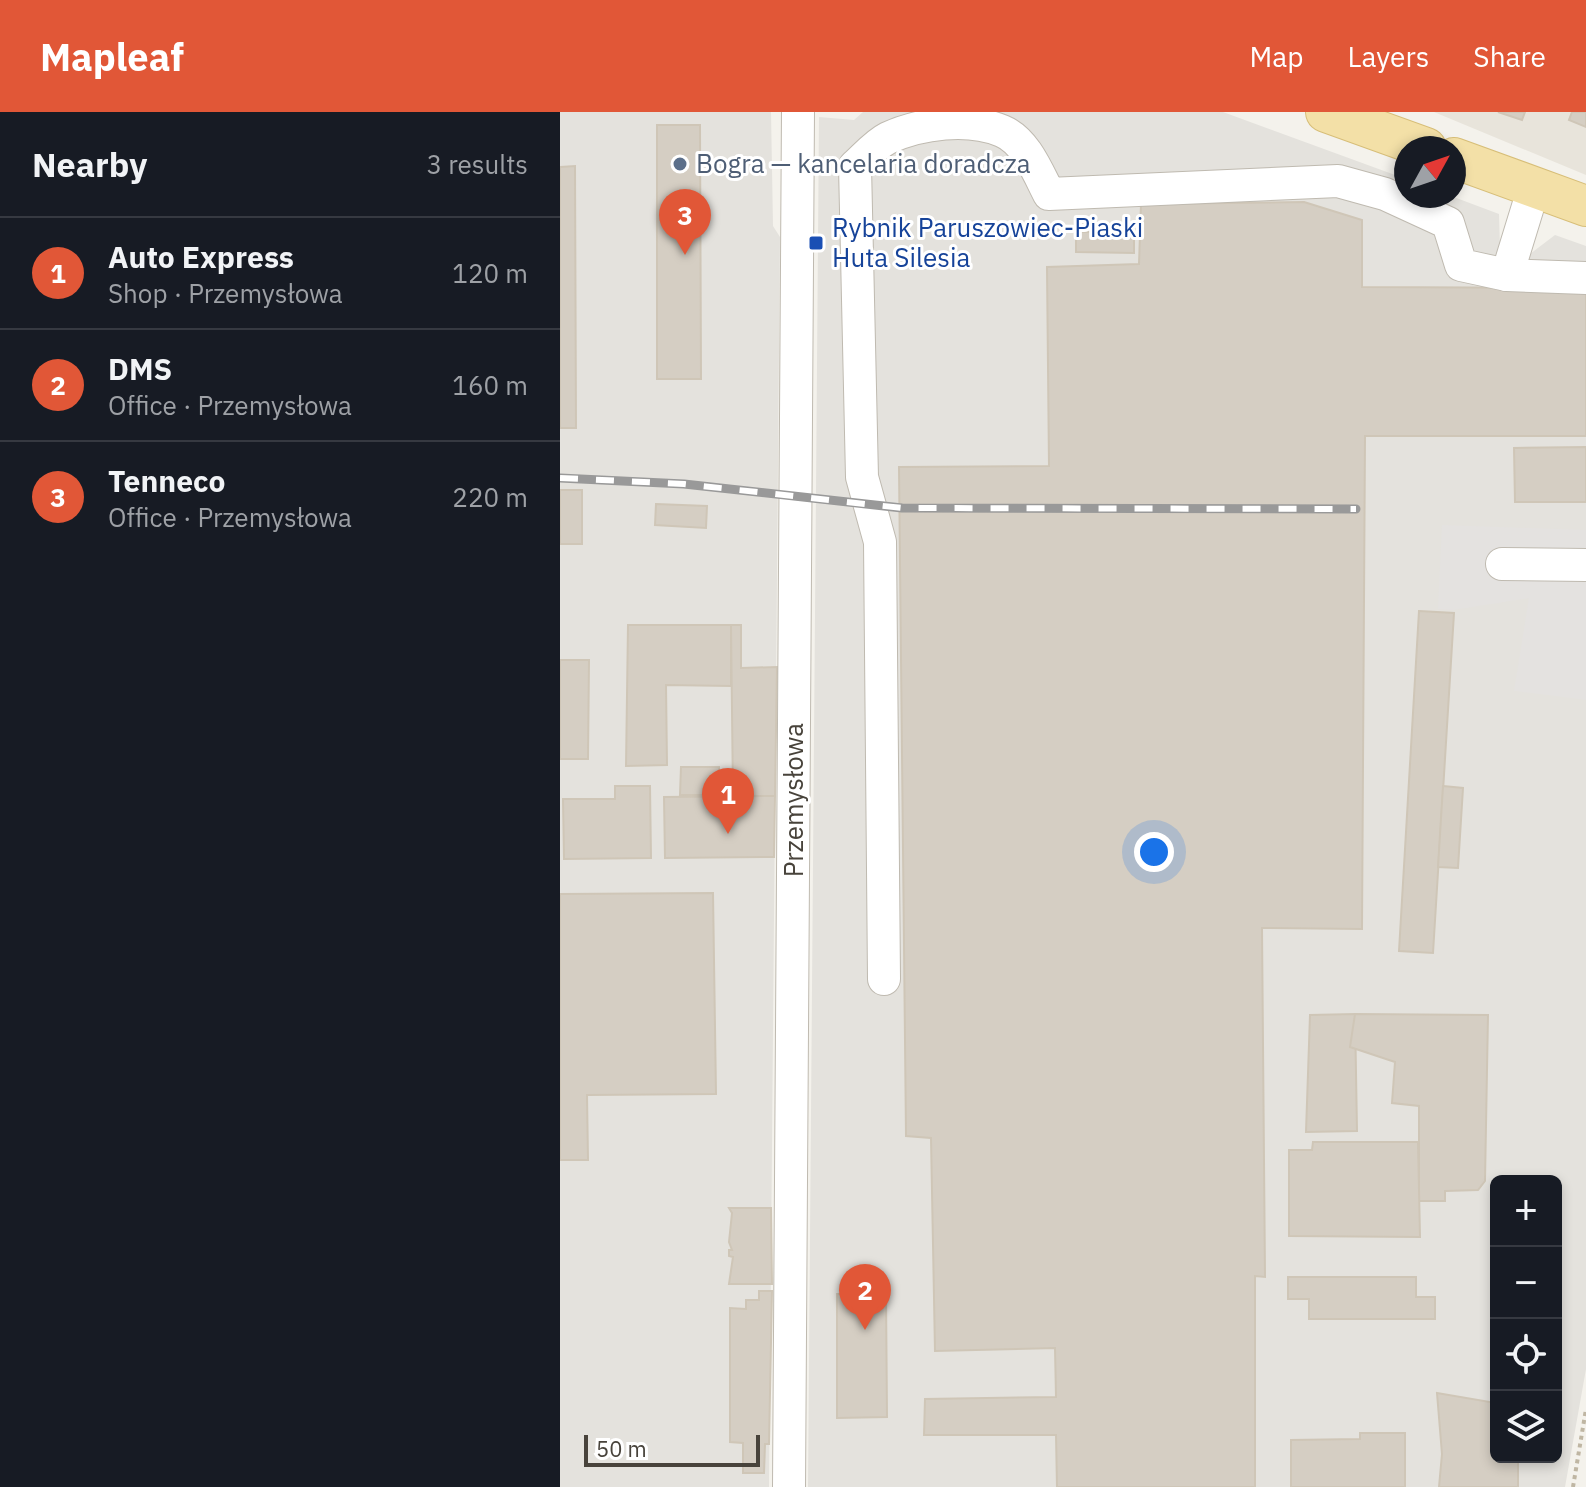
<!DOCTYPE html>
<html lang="en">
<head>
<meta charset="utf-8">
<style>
  body { margin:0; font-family:"IBM Plex Sans",sans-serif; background:#242831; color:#f1f3f6 }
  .controls { position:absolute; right:24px; bottom:24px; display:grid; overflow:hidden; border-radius:12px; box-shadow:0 4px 12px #0003 }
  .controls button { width:72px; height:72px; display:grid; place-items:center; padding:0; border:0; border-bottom:2px solid #363941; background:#171b24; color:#f1f3f6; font:40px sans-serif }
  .compass { position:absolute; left:834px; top:24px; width:72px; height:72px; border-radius:50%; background:#171b24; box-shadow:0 4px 12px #0003; rotate:50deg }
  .scale { position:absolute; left:24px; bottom:20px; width:176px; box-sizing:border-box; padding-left:8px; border:4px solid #48433b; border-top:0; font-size:22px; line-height:28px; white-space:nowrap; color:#48433b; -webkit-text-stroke:6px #fff; paint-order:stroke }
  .you { position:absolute; left:594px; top:740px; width:28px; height:28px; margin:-20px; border:6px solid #fff; border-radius:50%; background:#1a73e8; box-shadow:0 0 0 12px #1a73e833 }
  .badge { display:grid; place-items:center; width:52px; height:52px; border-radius:50%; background:#e15737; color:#fff; font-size:26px; font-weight:700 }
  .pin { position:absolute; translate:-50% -66px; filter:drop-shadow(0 2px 4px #0008) }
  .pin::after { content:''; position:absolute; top:42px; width:28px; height:24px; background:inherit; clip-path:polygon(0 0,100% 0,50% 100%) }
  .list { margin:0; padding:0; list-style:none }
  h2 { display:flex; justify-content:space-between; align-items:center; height:104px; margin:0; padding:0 32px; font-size:34px }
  h2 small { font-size:26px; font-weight:400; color:#9ea1a6 }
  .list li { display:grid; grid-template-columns:52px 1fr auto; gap:24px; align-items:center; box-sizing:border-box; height:112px; padding:0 32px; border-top:2px solid #363941 }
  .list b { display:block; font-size:30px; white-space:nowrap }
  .list p { margin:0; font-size:26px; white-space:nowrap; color:#9ea1a6 }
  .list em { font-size:26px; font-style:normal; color:#9ea1a6 }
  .icon { flex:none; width:44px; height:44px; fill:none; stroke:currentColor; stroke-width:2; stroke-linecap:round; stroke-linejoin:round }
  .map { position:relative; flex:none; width:1026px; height:1375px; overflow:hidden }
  header { display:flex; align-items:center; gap:48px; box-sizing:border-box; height:112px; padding:0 40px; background:#e15737; color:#fff }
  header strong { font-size:38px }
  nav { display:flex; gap:44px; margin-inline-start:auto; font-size:28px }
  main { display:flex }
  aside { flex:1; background:#171b24 }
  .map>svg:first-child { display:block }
  .residential { fill:#e8e4db }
  .industrial { fill:#e4e2dd; fill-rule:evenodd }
  .parking { fill:#e4e2e0 }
  .building { fill:#d5cec3; stroke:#cfc6b7; stroke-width:2 }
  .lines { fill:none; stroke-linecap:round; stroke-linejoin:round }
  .minor-casing { stroke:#bfbab0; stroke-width:34 }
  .major-casing { stroke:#d7be78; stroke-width:42 }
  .path { stroke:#bfb6a3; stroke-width:4; stroke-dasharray:4 4; stroke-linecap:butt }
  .minor { stroke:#fff; stroke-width:32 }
  .major { stroke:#f3e0a7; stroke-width:40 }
  .rail-casing { stroke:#999; stroke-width:9 }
  .rail { stroke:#fff; stroke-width:6; stroke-dasharray:18; stroke-linecap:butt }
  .service-dot { fill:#5c6f8a; stroke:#fff; stroke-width:3 }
  .transit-dot { fill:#1a4fb4; stroke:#fff; stroke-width:3 }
  .labels { text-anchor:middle; stroke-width:6; stroke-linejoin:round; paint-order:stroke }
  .service-label { font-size:26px; fill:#4e5e75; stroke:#fff; text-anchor:start }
  .transit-label { font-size:26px; fill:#164399; stroke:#fff; text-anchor:start }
  .street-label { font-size:26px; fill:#48433b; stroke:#fff }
</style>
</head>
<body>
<header>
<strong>Mapleaf</strong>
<nav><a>Map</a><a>Layers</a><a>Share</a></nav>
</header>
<main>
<aside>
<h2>Nearby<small>3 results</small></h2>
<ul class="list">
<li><span class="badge">1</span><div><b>Auto Express</b><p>Shop · Przemysłowa</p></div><em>120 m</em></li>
<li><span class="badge">2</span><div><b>DMS</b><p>Office · Przemysłowa</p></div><em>160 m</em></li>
<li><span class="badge">3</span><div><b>Tenneco</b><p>Office · Przemysłowa</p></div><em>220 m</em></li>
</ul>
</aside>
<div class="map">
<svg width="1026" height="1375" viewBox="0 0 1026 1375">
  <rect width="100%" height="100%" fill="#f4f2ec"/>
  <path class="residential" d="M874 0H1026V63Z"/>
  <g class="industrial">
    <path d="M0 0H211L213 114 220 125 209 1375H0Z"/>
    <path d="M303 0H663L846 67V84H891L939 102 940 136 970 142 995 123 1026 134V1257L1005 1375H248L259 5 294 8ZM936 1069H996V1345H936Z"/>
  </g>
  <path class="parking" d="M882 413 1026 418V588L954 579 969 486 893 498 878 497Z"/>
  <g class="building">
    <path d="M938 0H965L962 8Z"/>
    <path d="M1012 0H1026V15L1009 8Z"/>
    <path d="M97 13H140L141 267H97Z"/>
    <path d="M15 54 16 316H0V55Z"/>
    <path d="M744 90 802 108V175L1026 176V324H805L802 817 702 816 705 1165 695 1164V1375H497L496 1323H364L365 1287 496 1285 495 1236 375 1239 371 1026 346 1024 339 355 489 354 487 155 579 152 581 92Z"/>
    <path d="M516 120H574V141L516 140Z"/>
    <path d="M1026 335V390H955L954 336Z"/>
    <rect x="0" y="378" width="22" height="54"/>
    <path d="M96 392 147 394 146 416 95 413Z"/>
    <path d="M859 499 894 501 873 841 839 839Z"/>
    <path d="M68 513H171V574L106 573 107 653 66 654Z"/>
    <path d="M171 513H181V556L217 555 215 684H173Z"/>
    <path d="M0 548H29L28 647H0Z"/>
    <path d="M121 655H159V683H120Z"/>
    <path d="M55 674H90L91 746 4 747 3 687H55Z"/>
    <path d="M883 674 903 676 898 756 878 755Z"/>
    <path d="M215 684 214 745 105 746 104 685Z"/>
    <path d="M153 781 156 982 27 983 28 1048H0V782Z"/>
    <path d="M795 902 797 1019 746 1020 750 903Z"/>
    <path d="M795 902 928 903 925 1069 918 1078 885 1079V1089H859V994L832 991 835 950 790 935Z"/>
    <path d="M753 1030H858L860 1125 729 1124V1038H752Z"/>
    <path d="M169 1096H211L212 1172H169L173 1145 169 1144V1138H172L169 1130 172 1101Z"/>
    <path d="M728 1165H856V1185H875V1207H749V1187H728Z"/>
    <path d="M199 1179H212L209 1332H205L204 1361H183V1331L170 1330V1196L186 1197V1188H199Z"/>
    <path d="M277 1182H326L327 1305 277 1306Z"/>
    <path d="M877 1281 936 1291V1345H958V1375H879L882 1342Z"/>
    <path d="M800 1321H845V1375H731V1328L800 1327Z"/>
  </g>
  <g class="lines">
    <g class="minor-casing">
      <g id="minor">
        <path d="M947 163 1026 166"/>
        <path d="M942 452 1026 453"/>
        <path d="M324 867 320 430 302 365 295 54C305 45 316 32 328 26 361 11 408 5 442 19 466 29 478 61 489 82L778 69 825 82 888 111 901 153 947 163 974 75"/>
        <path d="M229 1375 238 0"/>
      </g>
    </g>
    <g class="major-casing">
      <g id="major">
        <path d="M766 0 866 36"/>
        <path d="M894 46 1026 94"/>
      </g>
    </g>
    <path class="path" d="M1013 1375 1026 1297"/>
    <use href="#minor" class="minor"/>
    <use href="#major" class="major"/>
    <g class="rail-casing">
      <path id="rail" d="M0 366 124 372 342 396 796 397"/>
    </g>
    <use href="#rail" class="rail"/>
  </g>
  <circle class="service-dot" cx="120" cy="52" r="8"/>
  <rect class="transit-dot" x="248" y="123" width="16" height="16" rx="4"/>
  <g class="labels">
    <g class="service-label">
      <text x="136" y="61">Bogra — kancelaria doradcza</text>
    </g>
    <g class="transit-label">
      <text x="272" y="125">Rybnik Paruszowiec-Piaski<tspan x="272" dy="30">Huta Silesia</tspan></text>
    </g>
    <g class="street-label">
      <text transform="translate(234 688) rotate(-90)" y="9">Przemysłowa</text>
    </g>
  </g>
</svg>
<div class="controls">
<button>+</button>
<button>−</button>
<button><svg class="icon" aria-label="locate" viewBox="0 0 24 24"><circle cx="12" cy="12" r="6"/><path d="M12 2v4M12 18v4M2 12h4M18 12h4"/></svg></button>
<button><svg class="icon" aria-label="layers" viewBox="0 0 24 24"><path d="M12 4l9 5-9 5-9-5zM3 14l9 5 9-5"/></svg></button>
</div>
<svg class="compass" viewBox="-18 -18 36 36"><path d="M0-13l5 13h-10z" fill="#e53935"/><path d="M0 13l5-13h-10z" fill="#9ea1a6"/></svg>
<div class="scale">50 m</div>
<div class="you"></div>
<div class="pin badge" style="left:168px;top:722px">1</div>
<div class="pin badge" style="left:305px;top:1218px">2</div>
<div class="pin badge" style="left:125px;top:143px">3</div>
</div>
</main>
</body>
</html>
